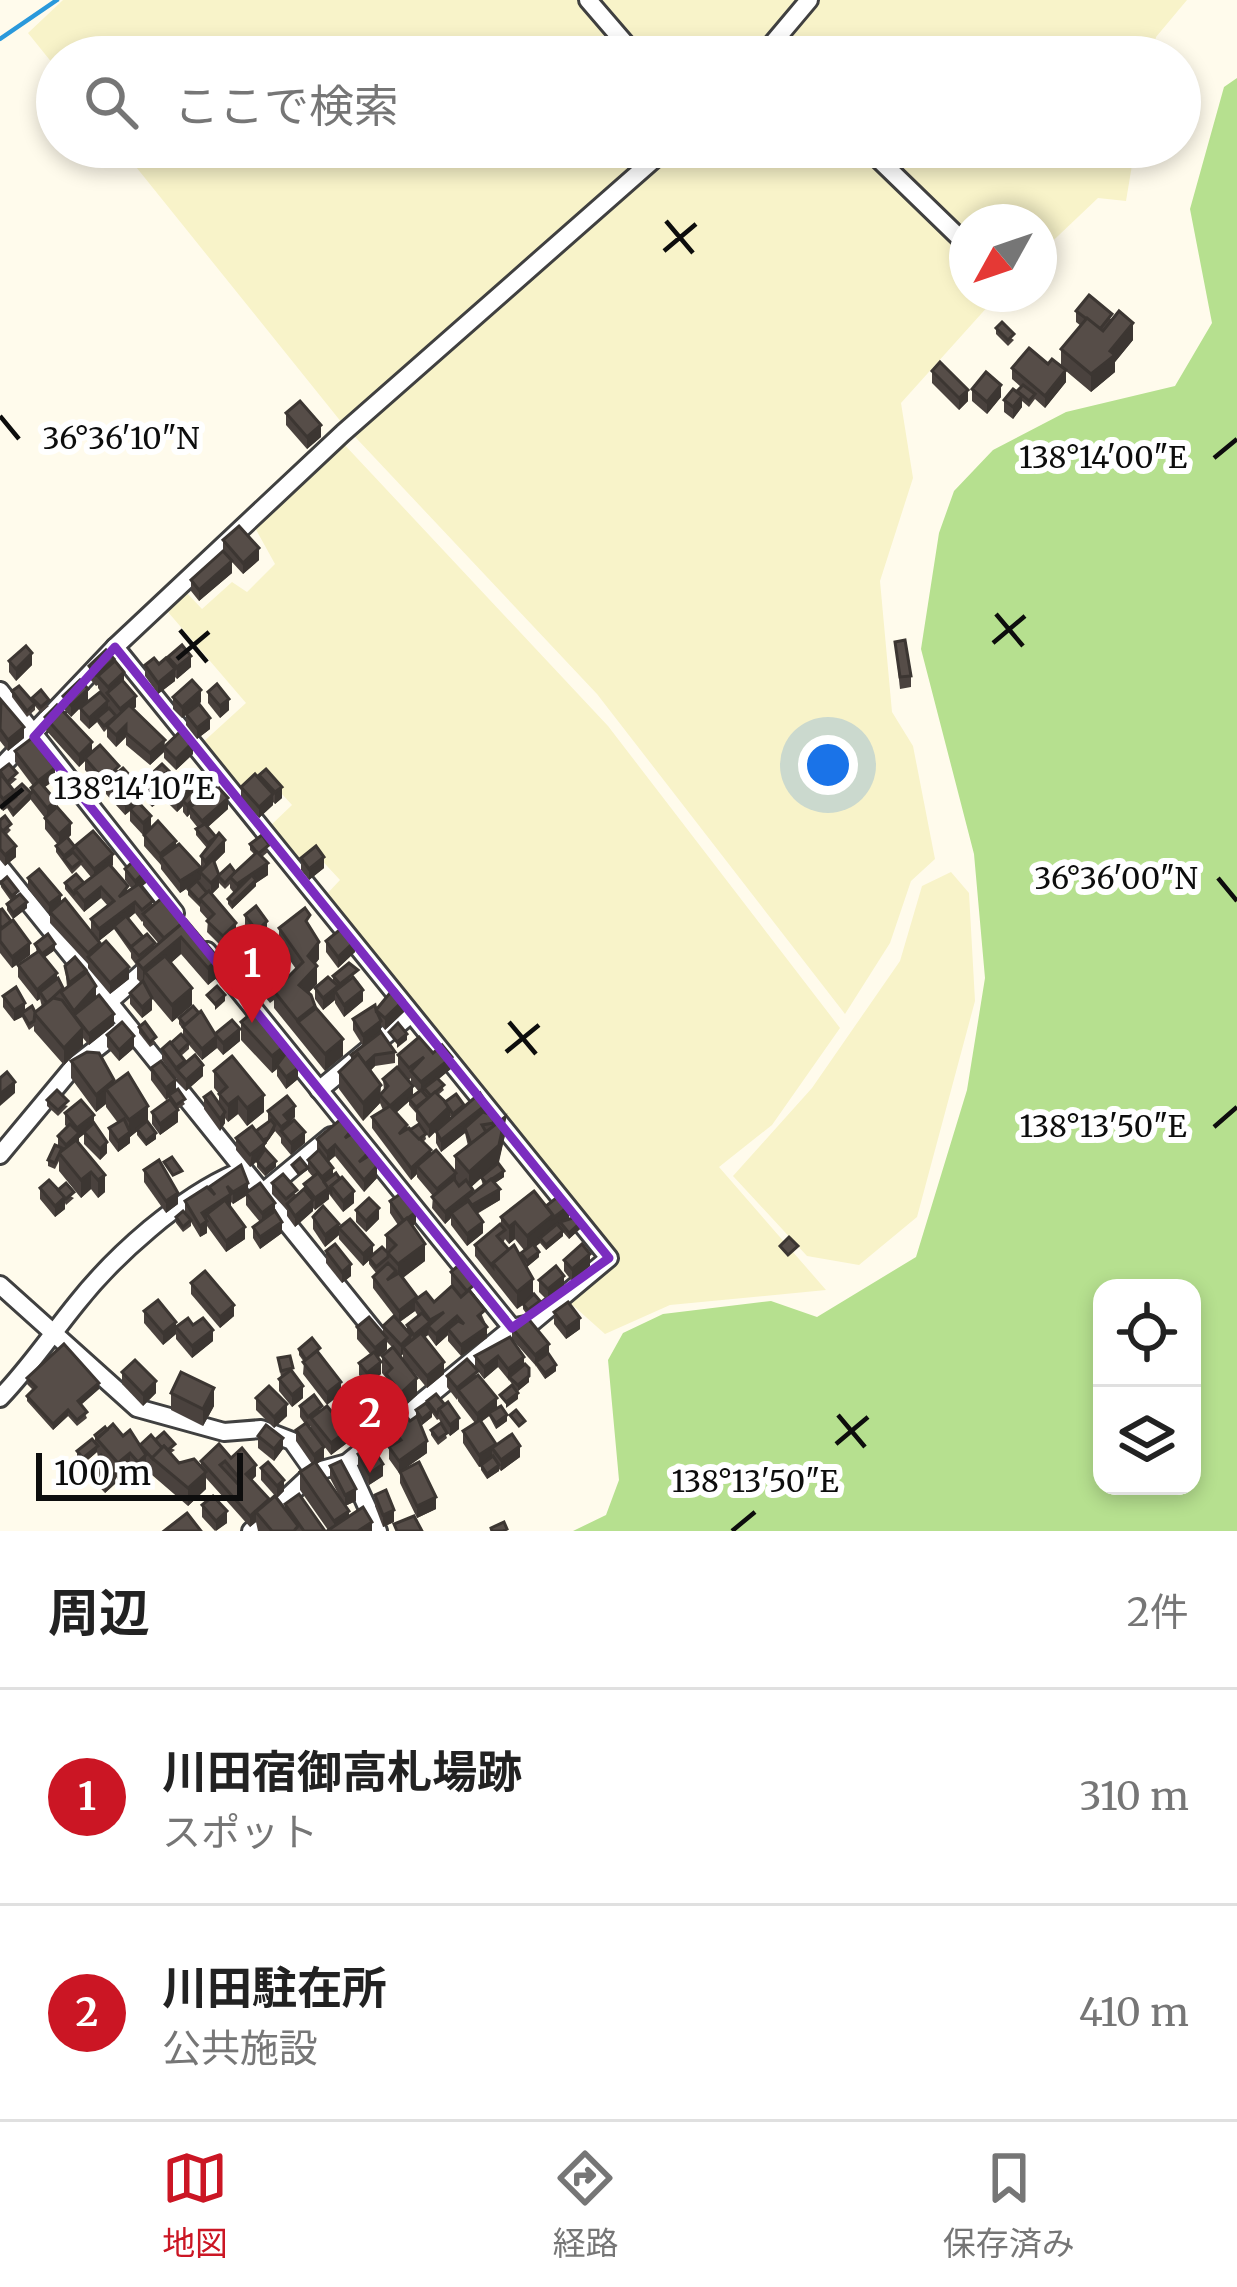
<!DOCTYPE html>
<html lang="ja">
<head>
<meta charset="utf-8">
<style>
  body { margin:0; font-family:Merriweather,"Noto Sans JP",serif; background:#f6f6f6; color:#222 }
  .controls { position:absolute; right:36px; bottom:36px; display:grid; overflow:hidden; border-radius:24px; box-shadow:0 6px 18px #0003 }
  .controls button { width:108px; height:108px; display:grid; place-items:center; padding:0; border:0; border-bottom:3px solid #e0e0e0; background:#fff; color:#222; font:60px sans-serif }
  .compass { position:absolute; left:949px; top:204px; width:108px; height:108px; border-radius:50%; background:#fff; box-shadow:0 6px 18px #0003; rotate:230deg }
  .scale { position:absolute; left:36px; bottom:30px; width:207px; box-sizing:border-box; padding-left:12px; border:6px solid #0d0d0d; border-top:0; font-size:33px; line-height:42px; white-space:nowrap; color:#0d0d0d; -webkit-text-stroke:9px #fff; paint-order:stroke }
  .you { position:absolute; left:828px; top:765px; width:42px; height:42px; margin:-30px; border:9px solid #fff; border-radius:50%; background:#1a73e8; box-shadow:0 0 0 18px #1a73e833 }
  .badge { display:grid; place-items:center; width:78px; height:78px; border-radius:50%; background:#cb1624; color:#fff; font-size:39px; font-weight:700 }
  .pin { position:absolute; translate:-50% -99px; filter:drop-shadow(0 3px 6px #0008) }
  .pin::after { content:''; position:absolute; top:63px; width:42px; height:36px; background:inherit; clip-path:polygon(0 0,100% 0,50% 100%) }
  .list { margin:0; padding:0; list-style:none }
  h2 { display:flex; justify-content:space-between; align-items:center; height:156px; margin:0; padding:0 48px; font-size:51px }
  h2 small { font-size:39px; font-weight:400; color:#767676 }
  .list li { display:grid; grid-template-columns:78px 1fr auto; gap:36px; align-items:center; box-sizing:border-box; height:216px; padding:0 48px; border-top:3px solid #e0e0e0 }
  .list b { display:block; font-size:45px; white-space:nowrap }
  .list p { margin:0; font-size:39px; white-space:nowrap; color:#767676 }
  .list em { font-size:39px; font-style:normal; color:#767676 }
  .icon { flex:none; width:66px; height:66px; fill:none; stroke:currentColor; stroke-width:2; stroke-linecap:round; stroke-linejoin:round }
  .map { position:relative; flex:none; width:1237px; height:1531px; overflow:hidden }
  .search { position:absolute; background:#fff; box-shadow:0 6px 18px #0003; left:36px; right:36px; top:36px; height:132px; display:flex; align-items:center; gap:30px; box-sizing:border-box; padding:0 42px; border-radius:66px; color:#767676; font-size:45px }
  .sheet { height:588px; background:#fff }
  nav { display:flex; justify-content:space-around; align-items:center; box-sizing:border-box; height:168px; border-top:3px solid #e0e0e0; background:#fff; font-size:33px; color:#767676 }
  nav a { display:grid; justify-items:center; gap:6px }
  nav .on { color:#cb1624 }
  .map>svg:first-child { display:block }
  .farmland { fill:#f8f3c9 }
  .forest { fill:#b6e08f; fill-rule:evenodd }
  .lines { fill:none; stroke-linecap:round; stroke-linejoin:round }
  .stream { stroke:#2a99db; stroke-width:4.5 }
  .minor-casing { stroke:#404040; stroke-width:22 }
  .minor { stroke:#fff; stroke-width:16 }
  .wall { fill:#4a423e; fill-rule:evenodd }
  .shaded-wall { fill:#3c3632 }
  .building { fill:#564d48; stroke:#3c3632; stroke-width:3; fill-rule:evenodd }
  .marked { fill:none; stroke:#7b2cbf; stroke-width:9; stroke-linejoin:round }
  .ticks { fill:none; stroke:#0d0d0d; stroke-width:4.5 }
  .ticks-label { font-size:30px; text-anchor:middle; fill:#0d0d0d; stroke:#fff; stroke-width:12; stroke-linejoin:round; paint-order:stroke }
</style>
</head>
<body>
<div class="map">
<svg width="1237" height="1531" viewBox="0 0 1237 1531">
  <rect width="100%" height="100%" fill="#fffbec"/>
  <g class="farmland">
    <path d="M63 0H1187L1156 37 1151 57H57V69L28 33Z"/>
    <path d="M120 147H1135L1126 201 1098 198 1039 254V222H967V294H999L901 403 913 478 880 581 892 712 913 746 935 859 911 881 890 943 845 1014 597 694 342 423Z"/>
    <path d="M341 441 608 726 840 1028 772 1125 719 1167 826 1290 670 1305 605 1334 568 1301 614 1263 325 896 340 880 315 853 299 865 269 827 292 805 261 771 239 791 201 744 246 703 168 612 187 593 202 609 232 582 247 592 275 564 254 526Z"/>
    <path d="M951 872 969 893 975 1001 917 1217 859 1265 807 1256 733 1176 812 1088 900 961 922 886Z"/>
  </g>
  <path class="forest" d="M1237 78V1531H573L606 1515 619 1480 608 1360 623 1333 663 1314 771 1301 817 1317 916 1257 967 1090 985 978 974 854 921 649 939 533 954 491 993 450 1066 412 1175 386 1212 323 1190 209 1224 87ZM1102 1288H1192V1486H1102Z"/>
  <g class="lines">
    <path class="stream" d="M0 39 57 0"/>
    <g class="minor-casing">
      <g id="minor">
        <path d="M588 0 637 57"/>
        <path d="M761 57 809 0"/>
        <path d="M866 147 967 245"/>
        <path d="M115 647 609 1258 530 1324 512 1328 347 1463 314 1472 251 1531"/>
        <path d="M0 691 175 913"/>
        <path d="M0 768 115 647 343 433 668 147"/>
        <path d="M0 867 378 1336"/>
        <path d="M207 951 512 1328"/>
        <path d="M111 1000 151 965"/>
        <path d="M319 1090 411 1014"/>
        <path d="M0 1155 74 1066 124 1027"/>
        <path d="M262 1193 331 1136"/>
        <path d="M0 1285 137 1408 224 1432 261 1429 292 1441 314 1472"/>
        <path d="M0 1398C29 1368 51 1335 77 1303 115 1255 180 1197 236 1173"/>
        <path d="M347 1463 378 1531"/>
      </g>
    </g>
    <use href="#minor" class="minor"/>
  </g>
  <g class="wall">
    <path d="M1076 311 1112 319 1133 340 1115 362V372L1091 392 1066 371V382L1045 408 1035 399 1029 407 1022 401V407L1013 419 1004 412V400L1017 392 1021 387 1012 379V368L1048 364 1061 366V349L1081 326 1076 322Z"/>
    <path d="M996 328 1014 340 1008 346 996 334Z"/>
    <path d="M932 371 968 401 959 410 932 383Z"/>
    <path d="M972 389 1001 397 987 414 972 401Z"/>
    <path d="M286 413 321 437 307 449 286 425Z"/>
    <path d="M223 540 259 560 243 574 232 562V573L199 601 191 591V580L223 552Z"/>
    <path d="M895 642 911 676V687L900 689Z"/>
    <path d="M168 657 191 667 177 679 175 677V681L158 694 145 676V665L168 661Z"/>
    <path d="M9 661 32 665 16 681 9 672Z"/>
    <path d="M114 662 136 707 133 709 165 746 193 754 176 770 164 758V752L150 765 126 745V737L116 747 107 737V729L104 732 97 722 89 729 80 720V708L107 700 98 688V685L96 686 89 678V666Z"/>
    <path d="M12 691 32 702V698L49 706 41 713 35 706V710L27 717 12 697Z"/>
    <path d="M208 692 229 710 220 718 208 703Z"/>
    <path d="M63 696 88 700 71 717 63 708Z"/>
    <path d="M173 697 201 702 197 705 210 729 197 739 186 725V714L182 718 173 709Z"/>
    <path d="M0 701 24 738 8 751 0 741Z"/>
    <path d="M45 717 119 771 142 801 139 803 151 816 143 835 130 821V811L125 815 106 794V790L104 791 85 770V761L79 767 45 729Z"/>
    <path d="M15 751 55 780 44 787 71 835 68 838 75 846 113 865 111 867 128 891 132 889 125 880V869L146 883 141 887 153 905 219 976 208 985 181 954 171 963 192 1005 172 1022 151 997 152 1010 142 1018 130 1004V993L141 983 137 979V966L131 958V953L114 929 99 941 91 930V919L108 906 101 898 84 912 65 889V883H84L91 877 81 865 72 874 56 852V846L58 845 45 829V818L31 800V788L33 786 15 762ZM135 913 142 922 143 921V925L159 944 155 947 143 937 128 919Z"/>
    <path d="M0 771 17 779 10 785 14 791 31 799 13 817 7 808 3 811 0 807Z"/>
    <path d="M259 775 282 798 275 804 273 802V805L259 818 241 798V787L259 779Z"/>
    <path d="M169 777 165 780 168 795 152 807 145 799V787L148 785 147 778Z"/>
    <path d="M185 782 208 795 228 809 207 828 225 852 214 863 219 875 235 872 254 854 250 850V844L269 851 262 857 268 875 256 883V886L232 909 228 904V899L234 893 230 888V884L225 889 219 883V887L212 894 236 935 223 948 207 932 208 920 200 911V907L188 895V889L193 884 180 893 161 869V865L144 846V835L176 847 201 872 202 870 201 868V856L207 848 196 835V829L198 828 190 818V814L187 817 183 812V806L177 812 168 803V791Z"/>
    <path d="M0 820 11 830 6 835 16 857 5 866 0 860Z"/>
    <path d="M301 858 324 868 309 880 301 870Z"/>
    <path d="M28 878 61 903 129 979 110 994 88 968V964L50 923V915L28 889Z"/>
    <path d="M1 882 18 896 27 908 13 919 7 910V904L11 901 1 887Z"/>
    <path d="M0 910 30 955 12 968 0 953Z"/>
    <path d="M245 915 267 933 257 942 245 926Z"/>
    <path d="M279 928H310L319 959 315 964 317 984 308 993 315 1009 343 1056 325 1071 274 1008V1000L270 1003 238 965V953L279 985 296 969 279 945Z"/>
    <path d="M326 941 355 952 338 968 326 952Z"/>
    <path d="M35 944 55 950 44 958 63 990 67 987 65 966 86 973 96 997 114 1025 89 1045 83 1038V1046L64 1065 34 1031V1026L29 1030 22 1017 14 1021 3 1007V996L25 1011 35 1012 42 1007 40 999 37 1001 18 977V965L37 953Z"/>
    <path d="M333 976 358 981 363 1001 344 1017 335 1003V1000L323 1010 315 999V988L333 981Z"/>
    <path d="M376 1010 404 1012 385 1030 381 1025V1032L395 1052V1063L375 1066 370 1071 381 1094 384 1091 383 1079 413 1096 419 1092 411 1082V1078L409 1080 398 1067V1055L433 1053 452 1068 438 1079 444 1090 438 1095 445 1102 487 1113 494 1125 505 1135 498 1164 504 1177 495 1183 500 1200 477 1214 483 1233 467 1246 451 1225V1218L445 1224 432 1208 433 1196 417 1177V1174L411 1180 372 1128V1117L383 1110 380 1103 363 1121 339 1089V1072L351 1061V1055L363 1046 353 1030V1019ZM409 1101V1105L416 1113V1120L419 1124 410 1130 407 1129 396 1113ZM450 1116 452 1118 436 1131V1143L441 1152 465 1133 468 1146 455 1156V1171L431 1155 423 1142 426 1139 424 1130 429 1138ZM481 1178 483 1186 473 1194 471 1187Z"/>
    <path d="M179 1018 215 1034 240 1041 223 1055 217 1048 202 1060 189 1045V1049L181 1056 185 1064 203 1076 186 1091 177 1082V1078L176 1079 162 1060V1049L183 1037V1029L179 1024Z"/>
    <path d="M241 1022 286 1053 298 1079 286 1089 277 1076V1069L272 1073 241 1040Z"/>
    <path d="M139 1027 156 1043 150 1047 139 1033Z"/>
    <path d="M107 1035 134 1048 119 1061 107 1047Z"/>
    <path d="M71 1061 114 1084 148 1122 156 1139 146 1146 137 1135V1131L130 1137V1143L118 1152 109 1140V1128L118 1123 106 1107V1104L96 1112 71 1078Z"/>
    <path d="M151 1068 176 1091 185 1104 178 1109V1122L160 1135 152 1124V1112L169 1099V1097L166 1100 151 1080Z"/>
    <path d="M214 1071 264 1112 247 1126 238 1114 228 1122 225 1118V1123L220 1131 204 1109V1097L219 1103V1094L214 1088Z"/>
    <path d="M47 1100 68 1106 58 1116 47 1106Z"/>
    <path d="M268 1111 295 1117 289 1124 305 1143 291 1155 281 1143V1138L275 1131 265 1145V1149L276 1167 265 1176 257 1167V1161L250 1167 236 1150V1138L256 1131 268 1122Z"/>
    <path d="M65 1113 94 1124 107 1153 100 1160 84 1144V1134L79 1138V1144L105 1192 98 1198 91 1189 81 1198 59 1171V1161L55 1169 48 1166V1160L58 1146V1136L67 1127 65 1125Z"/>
    <path d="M351 1134 368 1156 377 1178 364 1192 335 1156 328 1162 333 1175 354 1203 343 1212 329 1194V1199L315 1210 313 1208V1211L295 1227 287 1216V1210L272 1194V1183L297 1195 304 1189V1184L313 1177 308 1171V1160L317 1152V1139Z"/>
    <path d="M144 1170 178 1204 166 1213 144 1182Z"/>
    <path d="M209 1187 248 1192 275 1211 282 1233 260 1249 253 1238V1227L260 1222 246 1205V1196L233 1204 231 1202 230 1207 245 1239 226 1252 207 1226V1233L200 1237 191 1222V1226L183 1232 176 1223V1217L185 1213V1201L209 1190Z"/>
    <path d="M40 1188 58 1190 74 1198 66 1205 65 1203V1209L55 1217 40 1199Z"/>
    <path d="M390 1201 416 1223 412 1226 425 1261 403 1278 417 1297 434 1302 461 1297 451 1284V1272L475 1295 474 1297 485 1322 487 1338 461 1356 448 1341V1335L436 1346 428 1335 424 1338 444 1374 427 1388 403 1359V1354L401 1356 417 1395 388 1422 380 1412V1395L386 1391V1378L382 1373V1356L393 1348 387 1342V1350L378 1358 381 1374 367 1385 359 1375V1363L371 1355 357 1339V1327L383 1334V1326L399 1322 373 1288V1277L376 1273 369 1264V1260L363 1266 339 1239V1228L373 1255 386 1250V1235L398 1225 390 1213ZM415 1311 418 1316 407 1325V1330L400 1322Z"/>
    <path d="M546 1206 569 1218 566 1220 580 1229 569 1239 563 1232V1236L546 1250 540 1243 535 1247 539 1257 527 1267 533 1295 540 1307 528 1316 523 1309V1305L517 1309 475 1256V1245L501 1225V1217ZM505 1239 509 1244 515 1239 524 1250 521 1253V1257L509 1250 503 1243Z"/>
    <path d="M356 1210 379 1219 366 1232 356 1222Z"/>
    <path d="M313 1217 339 1235 325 1247 313 1229Z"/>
    <path d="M326 1251 351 1276 342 1283 326 1263Z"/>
    <path d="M564 1260 590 1266 572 1281 564 1271Z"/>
    <path d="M539 1280 564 1287 548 1301 539 1292Z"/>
    <path d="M191 1283 234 1316 220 1328 191 1294Z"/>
    <path d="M144 1311 176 1334 163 1345 144 1323Z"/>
    <path d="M554 1312 580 1329 566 1339 554 1324Z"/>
    <path d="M193 1325 213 1341 192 1358 176 1339V1327Z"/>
    <path d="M512 1328 549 1355 556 1371 545 1379 536 1366 512 1339Z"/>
    <path d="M510 1337 524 1364 529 1368V1382L518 1391 498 1367 484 1379 475 1367V1356Z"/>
    <path d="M299 1349 320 1354 341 1382 327 1405 303 1374 304 1362 299 1355Z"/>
    <path d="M278 1358 293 1373 303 1398 292 1407 279 1391V1379L283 1376 281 1377Z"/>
    <path d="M122 1372 156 1393 143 1406 122 1384Z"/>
    <path d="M478 1375 497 1408 507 1421 496 1429 489 1416 481 1422 496 1444 520 1457 501 1471 499 1469V1471L487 1479 481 1470V1466L479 1467 463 1443V1431L475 1423 458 1401V1398L457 1400 447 1387V1376Z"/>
    <path d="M27 1378 99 1389 81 1405 87 1418 77 1426 68 1416 53 1430 27 1401V1396L33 1390 27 1384Z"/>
    <path d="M171 1393 214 1406 203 1426 171 1410Z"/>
    <path d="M338 1396 378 1422 357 1431 338 1407Z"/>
    <path d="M256 1398 287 1416 274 1428 256 1410Z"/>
    <path d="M427 1401 459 1429 450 1436 442 1425 447 1438 438 1445 431 1435V1430L441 1423 439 1419 437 1420 432 1413V1417L422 1425 418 1420 427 1453 401 1471 436 1509 417 1518 400 1483V1472L399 1473 389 1459V1447L395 1444 390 1437V1426L410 1421 416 1417V1410L427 1404Z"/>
    <path d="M300 1406 322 1410 347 1443 331 1455 311 1429V1426L310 1427 324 1459 316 1464 344 1505 330 1478V1466L356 1501 345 1506 349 1516 372 1531 328 1530 300 1490V1472L312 1464 296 1441V1430L305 1424 300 1417Z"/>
    <path d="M107 1430 140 1446 155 1440 175 1450 171 1453 179 1463 201 1466V1461L231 1458 256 1476 252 1480 269 1499 285 1509V1504L325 1531H258L256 1522 250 1527 206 1478V1489L188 1506 152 1475V1470L146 1463V1472L138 1479 130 1470 118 1480 116 1477V1483L105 1493 90 1477V1465L98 1457 97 1452 83 1464 77 1457V1451L95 1441V1435Z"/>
    <path d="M258 1436 283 1449 274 1461 258 1448Z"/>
    <path d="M358 1454 383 1476 369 1485 358 1465Z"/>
    <path d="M261 1468 284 1491 277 1498 261 1480Z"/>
    <path d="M375 1495 394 1522 383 1527 375 1506Z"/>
    <path d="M202 1505 227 1523 215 1531 202 1517Z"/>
  </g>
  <g class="shaded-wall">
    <path d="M1133 323V340L1115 362V372L1091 392V374Z"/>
    <path d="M1066 370V382L1045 408V396Z"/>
    <path d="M1001 385V397L987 414V402Z"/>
    <path d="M968 390V401L959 410V398Z"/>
    <path d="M1022 396V407L1013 419V407Z"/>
    <path d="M321 425V437L307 449V437Z"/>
    <path d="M259 548V560L243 574V563Z"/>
    <path d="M232 561V573L199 601V590Z"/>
    <path d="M32 653V665L16 681V669Z"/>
    <path d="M191 656V667L177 679V667Z"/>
    <path d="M175 669V681L158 694V683Z"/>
    <path d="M124 672V683L108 694V687Z"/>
    <path d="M88 689V700L71 717V705Z"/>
    <path d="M201 690V702L182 718V707Z"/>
    <path d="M136 696V707L120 720V709Z"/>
    <path d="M229 699V710L220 718V706Z"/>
    <path d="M108 701V712L97 718V722L89 729V718Z"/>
    <path d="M210 718V729L197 739V728Z"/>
    <path d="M126 725V737L116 747V735Z"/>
    <path d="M24 727V738L8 751V740Z"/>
    <path d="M165 740 164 752 150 765V753Z"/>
    <path d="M92 742V754L79 767V755Z"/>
    <path d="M193 742V754L176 770V759Z"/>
    <path d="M55 768V780L38 792V781Z"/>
    <path d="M168 783V795L152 807V795Z"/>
    <path d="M208 786V798L190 807V814L187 817V805Z"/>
    <path d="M282 787V798L275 804V792Z"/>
    <path d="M190 788V799L183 801V806L177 812V800Z"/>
    <path d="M142 789V801L125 815V804Z"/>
    <path d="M14 791V802L7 804V808L3 811V799Z"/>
    <path d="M31 793V799L13 817V811Z"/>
    <path d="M273 794V805L259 818V807Z"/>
    <path d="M228 798V809L202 832V821Z"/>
    <path d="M56 801V812L47 820V808Z"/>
    <path d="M151 816V827L143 835V823Z"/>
    <path d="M71 823V835L59 845V834Z"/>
    <path d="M225 840V852L205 872V861Z"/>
    <path d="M176 841V852L161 857 160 866V854Z"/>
    <path d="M16 846V857L5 866V855Z"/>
    <path d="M113 854V865L94 881V869Z"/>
    <path d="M324 857V868L309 880V869Z"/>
    <path d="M268 863V875L256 883V886L232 909V903L237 896V884Z"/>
    <path d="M201 868V879L180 893V881Z"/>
    <path d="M146 871V883L135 892V881Z"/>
    <path d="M219 875V887L211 895V883Z"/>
    <path d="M101 887V898L84 912V901Z"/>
    <path d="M61 895V907L49 916V904Z"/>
    <path d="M27 902V908L13 919V913Z"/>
    <path d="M135 902V913L116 928 114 926V929L99 941V929Z"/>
    <path d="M267 921V933L257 942V931Z"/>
    <path d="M236 923V935L223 948V936Z"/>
    <path d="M181 937V954L151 980 145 972 143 986V969Z"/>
    <path d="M355 941V952L338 968V957Z"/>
    <path d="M319 942V959L308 973V956Z"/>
    <path d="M30 943V955L12 968V957Z"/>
    <path d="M55 944V950L42 959V954Z"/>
    <path d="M219 959V976L208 985V968Z"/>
    <path d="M317 966V984L299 1003V985Z"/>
    <path d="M129 967V979L110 994V983Z"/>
    <path d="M57 973V985L40 992V999L37 1001V990Z"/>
    <path d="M96 986V997L74 1023V1011Z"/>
    <path d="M338 986V996L335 991V1000L323 1010V998Z"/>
    <path d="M192 988V1005L172 1022V1005Z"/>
    <path d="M363 990V1001L344 1017V1005Z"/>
    <path d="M225 995V1001L215 1010V1004Z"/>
    <path d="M152 998V1010L142 1018V1007Z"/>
    <path d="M404 1000V1012L385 1030V1018Z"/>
    <path d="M25 1003V1015L22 1013V1017L14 1021V1010Z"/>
    <path d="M114 1014V1025L89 1045V1034Z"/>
    <path d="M381 1021V1032L363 1046V1035Z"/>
    <path d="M83 1028V1046L64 1065V1048Z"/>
    <path d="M240 1029V1041L223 1055V1043Z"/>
    <path d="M407 1034V1040L397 1048V1042Z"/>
    <path d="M134 1036V1048L119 1061V1050Z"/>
    <path d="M217 1036V1048L202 1060V1049Z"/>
    <path d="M343 1039V1056L325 1071V1054Z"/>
    <path d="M286 1045V1062L277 1065V1069L272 1073V1056Z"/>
    <path d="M375 1055V1066L363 1078V1067Z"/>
    <path d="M452 1057V1068L421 1094V1082Z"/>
    <path d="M203 1065V1076L186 1091V1080Z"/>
    <path d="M298 1068V1079L286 1089V1077Z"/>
    <path d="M114 1080V1098L106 1089V1104L96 1112V1095Z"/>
    <path d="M176 1080V1092L166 1100V1088Z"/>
    <path d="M15 1082V1093L0 1106V1094Z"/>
    <path d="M381 1085 380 1103 363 1121V1103Z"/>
    <path d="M413 1086V1098L390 1118V1106Z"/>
    <path d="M264 1095V1112L247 1126V1108Z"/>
    <path d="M238 1097V1114L228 1122V1105Z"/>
    <path d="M487 1104V1115L465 1128V1133L441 1152V1140Z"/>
    <path d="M148 1106V1123L130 1137V1143L118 1152V1141L129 1132V1120Z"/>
    <path d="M295 1106V1117L289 1122V1133L281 1132 284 1115Z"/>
    <path d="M450 1106V1118L429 1138V1126Z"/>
    <path d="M178 1110V1122L160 1135V1124Z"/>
    <path d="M225 1112V1123L220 1131V1119Z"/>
    <path d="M94 1115V1127L79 1138V1144L66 1145 77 1135V1128Z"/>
    <path d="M505 1117V1135L499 1162 469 1189V1172Z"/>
    <path d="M275 1125V1131L265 1145V1155L250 1167 252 1152Z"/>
    <path d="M305 1132V1143L291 1155V1143Z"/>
    <path d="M156 1133V1139L146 1146V1141Z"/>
    <path d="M107 1142V1153L100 1160V1149Z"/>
    <path d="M335 1145V1156L327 1163V1152Z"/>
    <path d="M431 1150V1161L417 1166V1174L411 1180V1168Z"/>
    <path d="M276 1161V1167L265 1176V1170Z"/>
    <path d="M377 1166V1178L364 1192V1180Z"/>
    <path d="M333 1168V1179L323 1183 322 1177Z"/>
    <path d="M504 1171V1177L486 1189V1183Z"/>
    <path d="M91 1172V1189L81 1198V1180Z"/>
    <path d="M456 1173V1184L437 1200V1189Z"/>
    <path d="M105 1175V1192L98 1198V1180Z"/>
    <path d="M248 1183V1194L233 1204V1192Z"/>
    <path d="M329 1188V1199L315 1210V1198Z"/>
    <path d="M500 1189V1200L472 1216V1205Z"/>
    <path d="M473 1190V1201L467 1198V1206L451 1213V1218L445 1224V1212Z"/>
    <path d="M354 1191V1203L343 1212V1201Z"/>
    <path d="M178 1193V1204L166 1213V1201Z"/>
    <path d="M231 1194V1206L210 1219 207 1214V1221L202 1213Z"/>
    <path d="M65 1197V1209L55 1217V1206Z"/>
    <path d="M313 1200V1211L295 1227V1216Z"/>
    <path d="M275 1203V1214L262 1225V1213Z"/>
    <path d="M569 1206V1218L540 1238V1243L527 1253V1236L553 1215Z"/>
    <path d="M379 1208V1219L366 1232V1221Z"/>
    <path d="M416 1212V1223L404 1233V1221Z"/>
    <path d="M207 1221V1233L200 1237V1226Z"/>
    <path d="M282 1222V1233L260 1249V1237Z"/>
    <path d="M483 1222V1233L467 1246V1234Z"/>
    <path d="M515 1222V1239L509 1244V1227Z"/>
    <path d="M580 1223V1229L569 1239V1233Z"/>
    <path d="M339 1224V1235L325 1247V1235Z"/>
    <path d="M245 1227V1239L226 1252V1241Z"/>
    <path d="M563 1231V1236L546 1250V1245Z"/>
    <path d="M425 1244V1261L398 1281V1264Z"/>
    <path d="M373 1245V1257L363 1266V1254Z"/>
    <path d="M539 1252V1257L527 1267V1261Z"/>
    <path d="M590 1254V1266L572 1281V1269Z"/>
    <path d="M351 1264V1276L342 1283V1272Z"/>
    <path d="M564 1276V1287L548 1301V1289Z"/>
    <path d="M533 1279V1296L517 1309V1292Z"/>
    <path d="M415 1300V1311L399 1322V1311Z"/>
    <path d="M540 1301V1307L528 1316V1310Z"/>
    <path d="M234 1305V1316L220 1328V1317Z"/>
    <path d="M457 1316V1328L448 1329V1335L436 1346V1334Z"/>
    <path d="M580 1318V1329L566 1339V1328Z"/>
    <path d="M176 1322V1334L163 1345V1333Z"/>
    <path d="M430 1322 428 1335 414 1346V1335Z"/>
    <path d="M487 1327V1338L461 1356V1345Z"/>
    <path d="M213 1330V1341L192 1358V1346Z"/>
    <path d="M411 1335V1346L403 1347V1354L401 1356V1345Z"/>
    <path d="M387 1338V1350L375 1360V1348Z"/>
    <path d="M549 1344V1355L536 1362 535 1367V1355Z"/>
    <path d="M498 1356V1367L484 1379V1367Z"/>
    <path d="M524 1357V1369L509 1377 508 1381V1369Z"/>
    <path d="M381 1362V1374L367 1385V1373Z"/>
    <path d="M444 1362V1374L427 1388V1376Z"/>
    <path d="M556 1365V1371L545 1379V1373Z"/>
    <path d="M529 1376V1382L518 1391V1385Z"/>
    <path d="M417 1378V1395L388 1422V1405Z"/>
    <path d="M156 1381V1393L143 1406V1394Z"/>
    <path d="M341 1382V1394L327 1405V1393Z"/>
    <path d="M99 1383V1389L78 1407V1401Z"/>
    <path d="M303 1386V1398L292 1407V1395Z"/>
    <path d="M214 1388V1406L203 1426V1409Z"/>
    <path d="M518 1393V1399L506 1408V1402Z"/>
    <path d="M497 1398V1410L477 1425V1414Z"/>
    <path d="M287 1404V1416L274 1428V1417Z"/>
    <path d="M68 1410V1416L53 1430V1424Z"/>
    <path d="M378 1411V1422L357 1431V1419Z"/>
    <path d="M432 1411V1417L422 1425V1419Z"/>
    <path d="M507 1415V1421L496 1429V1423Z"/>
    <path d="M459 1418V1429L450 1436V1425Z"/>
    <path d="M347 1431V1443L331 1455V1443Z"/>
    <path d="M283 1438V1449L274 1461V1449Z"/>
    <path d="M427 1441V1453L399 1473V1461Z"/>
    <path d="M496 1444 492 1448V1458L479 1467V1455Z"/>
    <path d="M520 1446V1457L501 1471V1460Z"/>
    <path d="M97 1447V1452L83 1464V1458Z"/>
    <path d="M324 1447V1459L314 1466V1455Z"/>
    <path d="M130 1453V1470L118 1480V1463Z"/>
    <path d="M146 1455V1472L138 1479V1462Z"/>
    <path d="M383 1464V1476L369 1485V1474Z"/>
    <path d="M256 1465V1476L246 1485V1474Z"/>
    <path d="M499 1465V1471L487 1479V1474Z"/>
    <path d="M116 1471V1483L105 1493V1481Z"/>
    <path d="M206 1472V1489L188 1506V1488Z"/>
    <path d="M284 1480V1491L277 1498V1486Z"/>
    <path d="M356 1489V1501L345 1506V1495Z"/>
    <path d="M436 1497V1509L417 1518V1506Z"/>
    <path d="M269 1499 256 1512V1522L250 1527V1516Z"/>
    <path d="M394 1510V1522L383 1527V1515Z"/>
    <path d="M227 1511V1523L216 1531V1521Z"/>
    <path d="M349 1511V1528L334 1531V1521Z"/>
    <path d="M372 1522V1531H358Z"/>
  </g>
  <g class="building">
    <path d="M1089 295 1112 314 1100 329 1076 311Z"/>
    <path d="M1119 311 1133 323 1110 351 1115 355 1091 374 1061 349 1087 318 1103 331Z"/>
    <path d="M1002 322 1014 334 1008 340 996 328Z"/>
    <path d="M1029 348 1048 364 1052 359 1066 370 1045 396 1012 368Z"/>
    <path d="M940 362 968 390 959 398 932 371Z"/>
    <path d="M986 372 1001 385 987 402 972 389Z"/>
    <path d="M1023 385 1035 394 1029 401 1017 391Z"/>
    <path d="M1013 389 1022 396 1013 407 1004 400Z"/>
    <path d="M300 401 321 425 307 437 286 413Z"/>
    <path d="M239 526 259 548 243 563 223 540Z"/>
    <path d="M223 551 232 561 199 590 191 580Z"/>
    <path d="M905 640 911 676 900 677 895 642Z"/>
    <path d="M182 645 191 656 177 667 168 657Z"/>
    <path d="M26 646 32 653 16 669 9 661Z"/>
    <path d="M106 650 114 659 96 675 89 666Z"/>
    <path d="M154 658 159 664 166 658 175 669 158 683 145 665Z"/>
    <path d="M115 661 124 672 108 687 98 676Z"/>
    <path d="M80 680 88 689 71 705 63 696Z"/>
    <path d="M122 680 136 696 120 709 107 693Z"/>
    <path d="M192 680 201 690 182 707 173 697Z"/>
    <path d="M217 684 229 699 220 706 208 692Z"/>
    <path d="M19 686 35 704 27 711 12 691Z"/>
    <path d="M41 690 49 700 41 707 32 698Z"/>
    <path d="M100 692 108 701 89 718 80 708Z"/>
    <path d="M1 700 24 727 8 740 0 729Z"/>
    <path d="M199 704 210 718 197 728 186 714Z"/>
    <path d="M57 705 92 742 79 755 45 717Z"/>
    <path d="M129 705 165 740 150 753 126 733V725L116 735 107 726Z"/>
    <path d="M109 708 116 716 104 726 97 718Z"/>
    <path d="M182 730 193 742 176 759 164 747Z"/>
    <path d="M32 738 55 768 38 781 15 751Z"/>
    <path d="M100 745 119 766 104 780 85 758Z"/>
    <path d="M9 764 17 773 7 782 0 771Z"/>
    <path d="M162 764 169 771 151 782 147 778Z"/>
    <path d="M123 768 142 789 125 804 106 782Z"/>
    <path d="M266 769 282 787 275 792 259 775Z"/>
    <path d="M0 773 14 791 3 799 0 795Z"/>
    <path d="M255 774 273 794 259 807 241 787Z"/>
    <path d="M161 775 168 783 152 795 145 787Z"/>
    <path d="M191 777 197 785 190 792V788L185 782Z"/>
    <path d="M182 779 190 788 177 800 168 791Z"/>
    <path d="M202 780 208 786 187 805 183 801Z"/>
    <path d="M39 781 56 801 47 808 31 788Z"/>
    <path d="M22 784 31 793 13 811 7 804 16 797 14 791Z"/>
    <path d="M219 788 228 798 202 821 190 807Z"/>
    <path d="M138 802 151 816 143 823 130 809Z"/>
    <path d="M57 807 71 823 59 834 45 818Z"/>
    <path d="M5 816 11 824 3 831 0 828V820Z"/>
    <path d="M158 821 176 841 160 854 144 835Z"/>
    <path d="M205 824 216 837 208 843 196 829Z"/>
    <path d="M0 828 16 846 5 855 0 849Z"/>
    <path d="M93 831 113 854 94 869 75 846Z"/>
    <path d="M219 833 225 840 205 861 201 856Z"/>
    <path d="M262 835 269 845 258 854 250 844Z"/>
    <path d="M67 837 75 847 64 856 56 846Z"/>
    <path d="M179 844 201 868 180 881 161 857Z"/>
    <path d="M316 846 324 857 309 869 301 858Z"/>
    <path d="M73 852 81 861 72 868 64 859Z"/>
    <path d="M257 852 268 863 237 884 230 877Z"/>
    <path d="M136 859 146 871 135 881 125 869Z"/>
    <path d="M213 859 219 875 211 883 200 872Z"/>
    <path d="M109 864 128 886 119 897 139 884 153 901 142 910 135 902 99 929 91 919 114 901 101 887 84 901 75 890Z"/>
    <path d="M230 865 235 872 225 883 218 876Z"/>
    <path d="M39 869 61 895 49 904 28 878Z"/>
    <path d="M76 874 84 883 75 890 76 892 74 894 65 883Z"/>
    <path d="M252 875 256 880 232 903 228 899Z"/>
    <path d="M7 877 18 891 12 896 1 882Z"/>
    <path d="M197 881 207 893 200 902 188 889Z"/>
    <path d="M209 891 236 923 223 936 207 921 214 914 200 899Z"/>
    <path d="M20 894 27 902 13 913 7 904Z"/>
    <path d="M163 897 184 922 164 938 143 914Z"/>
    <path d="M65 899 100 943 88 953 50 912Z"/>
    <path d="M256 906 267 921 257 931 245 915Z"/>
    <path d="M305 908 310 915 306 921 319 942 308 956 317 966 299 985 311 995 315 1006 297 1020 274 991 303 962 279 928Z"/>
    <path d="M2 909 11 921 2 928 0 925V910Z"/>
    <path d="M126 916 143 937 131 947 114 926Z"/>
    <path d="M13 920 30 943 12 957 0 941V930Z"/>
    <path d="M186 920 219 959 208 968 181 937 143 969 137 962Z"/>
    <path d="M342 928 355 941 338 957 326 941Z"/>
    <path d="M48 934 55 944 42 954 35 944Z"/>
    <path d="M147 934 155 943 139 956 131 947Z"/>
    <path d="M106 941 129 967 110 983 88 957Z"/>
    <path d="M250 943 279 983 270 992 238 953Z"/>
    <path d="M39 951 57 973 37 990 18 965Z"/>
    <path d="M165 956 192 988 172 1005 145 972Z"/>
    <path d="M75 957 86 970 69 983 65 966Z"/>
    <path d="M349 963 358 970 340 984 333 976Z"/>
    <path d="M87 972 96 986 74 1011 61 992Z"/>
    <path d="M328 977 338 986 323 998 315 988Z"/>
    <path d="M353 977 363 990 344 1005 335 991Z"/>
    <path d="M58 978 63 988 47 1003 40 992Z"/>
    <path d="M143 981 152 998 142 1007 130 993Z"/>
    <path d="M217 986 225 995 215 1004 207 995Z"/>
    <path d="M16 987 25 1003 14 1010 3 996Z"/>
    <path d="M394 988 404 1000 385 1018 376 1010 381 1021 363 1035 353 1019 375 1005 376 1010Z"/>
    <path d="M99 995 114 1014 89 1034 74 1015Z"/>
    <path d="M53 998 62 1000 83 1028 64 1048 34 1013Z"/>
    <path d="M32 1006 35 1012 34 1021 29 1024 22 1013Z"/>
    <path d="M193 1006 199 1013 185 1025 179 1018Z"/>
    <path d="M316 1008 343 1039 325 1054 298 1022Z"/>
    <path d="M256 1009 286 1045 272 1056 241 1022Z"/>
    <path d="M201 1011 215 1034 232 1020 240 1029 223 1043 217 1036 202 1049 183 1027Z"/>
    <path d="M122 1022 134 1036 119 1050 107 1035Z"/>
    <path d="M145 1022 156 1037 150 1042 139 1027Z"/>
    <path d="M398 1023 407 1034 397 1042 389 1032Z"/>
    <path d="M381 1032 395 1052 375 1055 365 1064 358 1054 354 1058 351 1055Z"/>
    <path d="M181 1034 189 1043 178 1053 171 1043Z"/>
    <path d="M419 1037 433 1053 442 1045 452 1057 421 1082 411 1071 424 1057 409 1068 398 1055Z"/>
    <path d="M170 1042 185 1061 176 1068 162 1049Z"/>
    <path d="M87 1052 99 1053 114 1080 96 1095 71 1061Z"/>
    <path d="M286 1053 298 1068 286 1077 277 1065Z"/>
    <path d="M358 1054 381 1085 363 1103 339 1072Z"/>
    <path d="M195 1055 203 1065 186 1080 177 1070Z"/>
    <path d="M232 1056 264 1095 247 1108 238 1097 228 1105 219 1094 227 1087 214 1071Z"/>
    <path d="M161 1061 176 1080 166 1088 151 1068Z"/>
    <path d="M397 1067 413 1086 390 1106 407 1125 399 1134 409 1128 431 1150 411 1168 372 1117 390 1106 380 1095 388 1086 383 1079Z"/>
    <path d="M7 1072 15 1082 0 1094V1078Z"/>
    <path d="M128 1073 148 1106 129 1120 106 1089Z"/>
    <path d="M437 1078 444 1085 431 1096 424 1088Z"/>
    <path d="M178 1089 185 1099 176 1105 169 1095Z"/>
    <path d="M57 1090 68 1101 58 1110 47 1100Z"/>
    <path d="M421 1090 428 1098 416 1107 409 1099Z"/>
    <path d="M211 1092 225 1112 220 1119 204 1097Z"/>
    <path d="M435 1092 450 1106 429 1126 416 1109Z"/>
    <path d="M480 1093 487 1104 441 1140 436 1131Z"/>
    <path d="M456 1094 464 1105 453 1114 445 1102Z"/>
    <path d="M287 1096 295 1106 284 1115 289 1121 281 1127 268 1111Z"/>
    <path d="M170 1099 178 1110 160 1124 152 1112Z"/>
    <path d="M81 1100 94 1115 77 1128 65 1113Z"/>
    <path d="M483 1112 493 1115 494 1123 482 1125 486 1132 471 1144 465 1128Z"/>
    <path d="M505 1117 499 1145 469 1172 455 1156Z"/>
    <path d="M124 1119 130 1132 118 1141 109 1128Z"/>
    <path d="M341 1119 351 1131 345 1138 353 1133 368 1153 359 1162 370 1155 377 1166 364 1180 335 1145 327 1152 317 1139Z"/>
    <path d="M271 1120 275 1125 268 1138 263 1140 256 1131Z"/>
    <path d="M294 1120 305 1132 291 1143 281 1131Z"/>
    <path d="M147 1121 156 1133 146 1141 137 1129Z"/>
    <path d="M94 1123 107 1142 100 1149 84 1132Z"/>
    <path d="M70 1124 79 1133 66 1145 58 1136Z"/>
    <path d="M419 1124 426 1134 419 1139 410 1130Z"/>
    <path d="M252 1126 265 1143 250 1155 236 1138Z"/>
    <path d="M76 1140 105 1175 98 1180 91 1172 81 1180 59 1153Z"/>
    <path d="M55 1145 62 1148 55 1163 48 1160Z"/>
    <path d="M265 1149 276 1161 265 1170 257 1161Z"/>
    <path d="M319 1150 333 1168 322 1177 308 1160Z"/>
    <path d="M436 1150 456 1173 437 1189 417 1166Z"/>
    <path d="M172 1157 182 1171 173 1175 164 1162Z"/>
    <path d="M300 1158 308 1168 299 1174 292 1165Z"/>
    <path d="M159 1160 178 1193 166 1201 144 1170Z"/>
    <path d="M498 1163 504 1171 486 1183 481 1177Z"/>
    <path d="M241 1165 248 1183 233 1192 227 1186 231 1194 202 1213 207 1221 200 1226 185 1201 207 1187 215 1195 209 1187Z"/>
    <path d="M318 1173 329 1188 315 1198 304 1184Z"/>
    <path d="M336 1173 340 1179 331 1186V1192L324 1182Z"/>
    <path d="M283 1174 297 1190 286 1199 272 1183Z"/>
    <path d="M342 1177 354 1191 343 1201 331 1186Z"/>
    <path d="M454 1179 459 1186 466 1180 473 1190 445 1212 432 1197Z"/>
    <path d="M491 1179 500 1189 472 1205 467 1198Z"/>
    <path d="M49 1180 65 1197 55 1206 40 1188Z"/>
    <path d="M66 1183 74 1192 66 1199 58 1190Z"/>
    <path d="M260 1183 275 1203 262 1213 246 1193Z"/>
    <path d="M304 1189 313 1200 295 1216 287 1204Z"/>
    <path d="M534 1191 553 1215 527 1236 515 1222 509 1227 501 1217Z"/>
    <path d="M403 1192 416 1212 404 1221 390 1201Z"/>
    <path d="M560 1195 569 1206 553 1218V1215L546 1206Z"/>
    <path d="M369 1198 379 1208 366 1221 356 1210Z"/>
    <path d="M225 1200 245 1227 226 1241 207 1214Z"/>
    <path d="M468 1201 483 1222 467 1234 451 1213Z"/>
    <path d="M323 1206 339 1224 325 1235 313 1217Z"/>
    <path d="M183 1211 191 1220 183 1227 176 1217Z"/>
    <path d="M275 1211 282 1222 260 1237 253 1227Z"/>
    <path d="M576 1217 580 1223 569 1233 560 1222Z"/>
    <path d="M407 1218 425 1244 398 1264 388 1253 396 1245 386 1235Z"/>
    <path d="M350 1219 373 1245 363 1254 339 1228Z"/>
    <path d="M500 1224 505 1230 497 1236 509 1250 493 1263V1267L475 1245Z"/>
    <path d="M557 1224 563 1231 546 1245 540 1238Z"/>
    <path d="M789 1237 798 1246 788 1255 780 1246Z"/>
    <path d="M335 1244 351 1264 342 1272 326 1251Z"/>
    <path d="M533 1244 539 1252 527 1261 521 1253Z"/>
    <path d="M582 1244 590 1254 572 1269 564 1260Z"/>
    <path d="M514 1245 533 1279 517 1292 493 1263Z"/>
    <path d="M382 1247 388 1253V1257L376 1267 369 1258Z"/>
    <path d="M388 1263 396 1271 387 1280 399 1273 417 1297 399 1311 373 1277Z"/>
    <path d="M459 1265 475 1284 467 1291 451 1272Z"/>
    <path d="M556 1266 564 1276 548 1289 539 1280Z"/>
    <path d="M205 1271 234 1305 220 1317 191 1283Z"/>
    <path d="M452 1286 461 1297 469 1290 485 1310 478 1316 487 1327 461 1345 448 1329 458 1321 464 1324 457 1316 436 1334 428 1326 444 1312 430 1320 415 1300 426 1292 434 1302Z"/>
    <path d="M534 1294 540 1301 528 1310 523 1304Z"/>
    <path d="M158 1300 176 1322 163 1333 144 1311Z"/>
    <path d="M568 1302 580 1318 566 1328 554 1312Z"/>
    <path d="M422 1313 430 1322 414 1335 407 1325Z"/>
    <path d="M394 1316 411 1335 401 1345 383 1326Z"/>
    <path d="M526 1316 549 1344 535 1355 512 1328Z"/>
    <path d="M369 1317 387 1338 375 1348 357 1327Z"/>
    <path d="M188 1318 193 1325 203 1318 213 1330 192 1346 176 1327Z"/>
    <path d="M421 1333 444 1362 427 1376 403 1347Z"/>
    <path d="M510 1337 524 1357 508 1369 498 1356 484 1367 475 1356Z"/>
    <path d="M312 1338 320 1348 306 1360 299 1349Z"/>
    <path d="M64 1344 99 1383 78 1401 87 1412 77 1420 68 1410 53 1424 27 1396 36 1387 27 1378Z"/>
    <path d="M393 1347 417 1378 388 1405 380 1395 394 1384 386 1374 392 1368 382 1356Z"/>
    <path d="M317 1351 341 1382 327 1393 303 1362Z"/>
    <path d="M374 1352 381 1362 367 1373 359 1363Z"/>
    <path d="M548 1353 556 1365 545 1373 536 1362Z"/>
    <path d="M290 1356 293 1368 281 1371 278 1358Z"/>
    <path d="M467 1359 478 1371 457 1388 447 1376Z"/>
    <path d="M135 1360 156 1381 143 1394 122 1372Z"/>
    <path d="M525 1364 529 1368V1376L518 1385 509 1377Z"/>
    <path d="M291 1370 303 1386 292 1395 279 1379Z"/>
    <path d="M181 1372 214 1388 203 1409 171 1393Z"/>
    <path d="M478 1375 497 1398 477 1414 458 1390Z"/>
    <path d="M355 1382 378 1411 357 1419 338 1396Z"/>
    <path d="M512 1385 518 1393 506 1402 500 1395Z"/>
    <path d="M269 1386 287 1404 274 1417 256 1398Z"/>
    <path d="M436 1394 445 1405 439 1409 437 1414 427 1401Z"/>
    <path d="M314 1395 322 1406 308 1417 300 1406Z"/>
    <path d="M448 1402 459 1418 450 1425 439 1409Z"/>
    <path d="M426 1403 432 1411 422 1419 416 1410Z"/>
    <path d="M327 1406 347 1431 331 1443 311 1418Z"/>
    <path d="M501 1406 507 1415 496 1423 489 1413Z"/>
    <path d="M516 1410 525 1421 519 1426 510 1415Z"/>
    <path d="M405 1415 410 1421 417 1416 427 1441 399 1461 389 1447 401 1440 390 1426Z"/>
    <path d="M480 1420 496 1444 479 1455 463 1431Z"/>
    <path d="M306 1423 324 1447 314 1455 296 1430Z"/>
    <path d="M441 1423 447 1433 438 1439 431 1430Z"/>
    <path d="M113 1424 123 1436 130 1430 146 1455 138 1462 130 1453 118 1463 97 1439Z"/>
    <path d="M266 1425 283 1438 274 1449 258 1436Z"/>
    <path d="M105 1427 107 1430 97 1438 95 1435Z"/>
    <path d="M164 1432 175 1444 168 1450 164 1446 162 1448 155 1440Z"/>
    <path d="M512 1434 520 1446 501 1460 492 1448Z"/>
    <path d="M151 1435 162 1448 153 1459 140 1445Z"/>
    <path d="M92 1439 98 1446 83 1458 77 1451Z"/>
    <path d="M219 1444 231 1458 242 1448 256 1465 246 1474 269 1499 250 1516 201 1461ZM225 1461 241 1480 237 1483 220 1465Z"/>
    <path d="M371 1445 383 1464 369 1474 358 1454Z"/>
    <path d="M164 1446 179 1463 194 1459 206 1472 188 1488 152 1458Z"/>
    <path d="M101 1455 116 1471 105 1481 90 1465Z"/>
    <path d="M493 1456 499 1465 487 1474 481 1465Z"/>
    <path d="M341 1461 356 1489 345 1495 330 1466Z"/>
    <path d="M268 1462 284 1480 277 1486 261 1468Z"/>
    <path d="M315 1462 349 1511 334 1521 300 1472Z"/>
    <path d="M419 1462 436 1497 417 1506 400 1472Z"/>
    <path d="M386 1490 394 1510 383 1515 375 1495Z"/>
    <path d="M299 1494 325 1531H304L285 1504Z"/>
    <path d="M213 1496 227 1511 216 1521 202 1505Z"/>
    <path d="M275 1496 298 1526 294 1531H272L256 1512Z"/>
    <path d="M363 1507 372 1522 358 1531H327Z"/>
    <path d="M187 1513 201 1531H164Z"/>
    <path d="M414 1516 422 1531H397L394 1524Z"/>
    <path d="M504 1522 507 1529 503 1531H492L491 1528Z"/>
  </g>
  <path class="marked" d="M115 647 609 1258 512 1328 34 737Z"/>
  <path class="ticks" d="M666 221 693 253M664 251 696 224M0 416 19 439M1214 458 1237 439M996 614 1023 646M180 630 207 662M993 643 1025 616M177 659 209 632M0 808 23 789M1218 878 1237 901M509 1022 536 1054M506 1052 539 1025M1214 1127 1237 1107M838 1415 865 1447M836 1444 868 1417M732 1531 755 1512"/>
  <g class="ticks-label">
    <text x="121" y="449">36°36'10"N</text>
    <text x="1103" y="468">138°14'00"E</text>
    <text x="134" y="799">138°14'10"E</text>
    <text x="1116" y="889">36°36'00"N</text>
    <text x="1103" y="1137">138°13'50"E</text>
    <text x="755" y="1492">138°13'50"E</text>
  </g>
</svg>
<div class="controls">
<button><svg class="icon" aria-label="locate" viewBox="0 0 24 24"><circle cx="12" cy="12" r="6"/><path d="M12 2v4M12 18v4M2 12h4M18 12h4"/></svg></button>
<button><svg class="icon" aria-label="layers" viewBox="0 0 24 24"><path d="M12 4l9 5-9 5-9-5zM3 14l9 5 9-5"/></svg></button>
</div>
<svg class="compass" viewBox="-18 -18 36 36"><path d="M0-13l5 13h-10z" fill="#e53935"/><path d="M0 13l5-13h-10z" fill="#767676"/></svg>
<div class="scale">100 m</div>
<div class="you"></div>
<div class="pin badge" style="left:252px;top:1023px">1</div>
<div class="pin badge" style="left:370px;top:1473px">2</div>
<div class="search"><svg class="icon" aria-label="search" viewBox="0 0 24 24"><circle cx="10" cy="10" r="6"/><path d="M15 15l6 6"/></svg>ここで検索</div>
</div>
<section class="sheet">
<h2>周辺<small>2件</small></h2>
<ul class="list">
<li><span class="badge">1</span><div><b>川田宿御高札場跡</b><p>スポット</p></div><em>310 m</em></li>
<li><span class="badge">2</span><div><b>川田駐在所</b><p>公共施設</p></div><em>410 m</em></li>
</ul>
</section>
<nav>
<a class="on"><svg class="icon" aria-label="map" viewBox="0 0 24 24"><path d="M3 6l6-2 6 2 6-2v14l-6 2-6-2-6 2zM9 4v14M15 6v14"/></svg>地図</a>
<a><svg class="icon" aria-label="directions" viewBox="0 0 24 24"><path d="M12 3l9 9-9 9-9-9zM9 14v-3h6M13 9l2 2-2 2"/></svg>経路</a>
<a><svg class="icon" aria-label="saved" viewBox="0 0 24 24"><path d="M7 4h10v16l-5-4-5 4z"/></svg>保存済み</a>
</nav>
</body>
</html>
